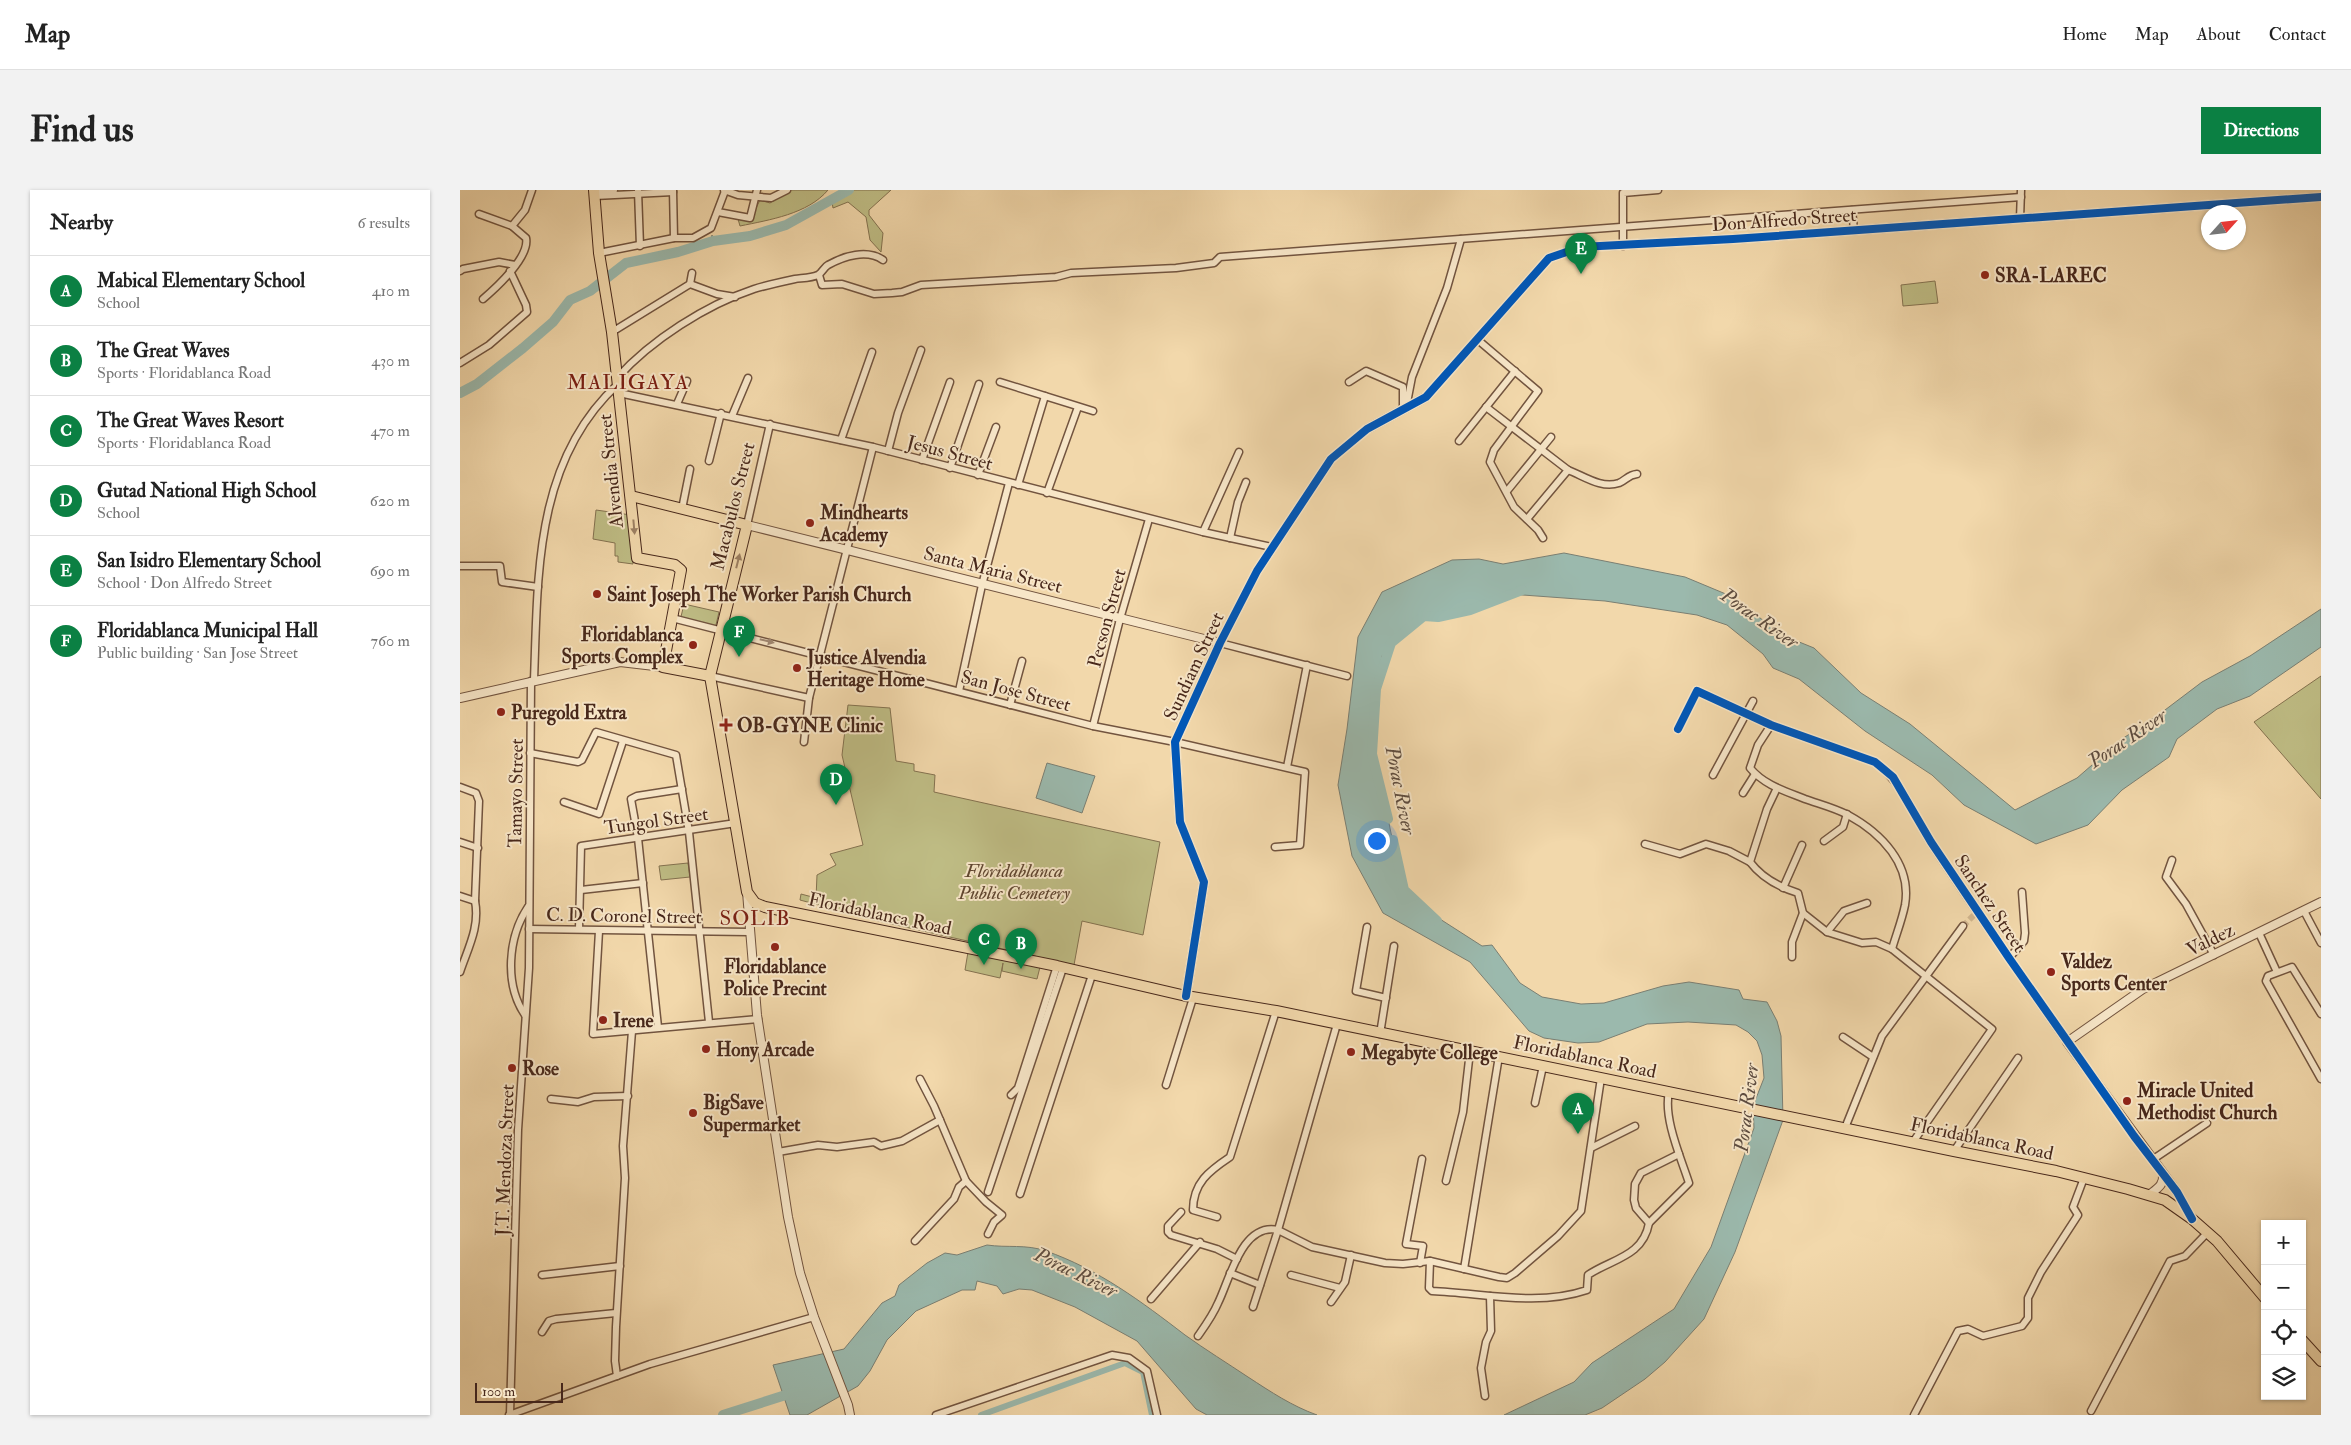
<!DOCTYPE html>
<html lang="en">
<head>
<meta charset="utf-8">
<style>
  body { margin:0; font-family:"IM FELL Double Pica",serif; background:#f2f2f2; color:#222 }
  .controls { position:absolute; right:15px; bottom:15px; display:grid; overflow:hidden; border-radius:0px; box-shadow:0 1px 4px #0004 }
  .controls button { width:45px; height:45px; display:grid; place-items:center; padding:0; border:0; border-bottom:1px solid #e0e0e0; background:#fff; color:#222; font:25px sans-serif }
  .compass { position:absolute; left:1741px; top:15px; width:45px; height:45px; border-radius:50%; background:#fff; box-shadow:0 1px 4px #0004; rotate:63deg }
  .scale { position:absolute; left:15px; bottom:12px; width:88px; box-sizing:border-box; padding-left:5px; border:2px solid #48281b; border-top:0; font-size:14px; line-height:18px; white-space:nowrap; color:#48281b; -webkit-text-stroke:4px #f7e6c8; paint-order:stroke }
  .you { position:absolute; left:916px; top:650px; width:18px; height:18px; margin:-12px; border:4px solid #fff; border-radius:50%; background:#1a73e8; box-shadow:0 0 0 8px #1a73e833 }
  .badge { display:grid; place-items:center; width:32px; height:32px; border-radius:50%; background:#0b8043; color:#fff; font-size:16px; font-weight:700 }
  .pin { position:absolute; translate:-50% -41px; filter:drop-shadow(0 1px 2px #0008) }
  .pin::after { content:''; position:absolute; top:26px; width:18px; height:15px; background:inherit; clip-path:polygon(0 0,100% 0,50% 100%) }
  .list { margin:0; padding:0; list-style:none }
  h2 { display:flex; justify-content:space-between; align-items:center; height:65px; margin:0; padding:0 20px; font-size:21px }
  h2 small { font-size:16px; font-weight:400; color:#767676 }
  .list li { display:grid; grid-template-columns:32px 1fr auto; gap:15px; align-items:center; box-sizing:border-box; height:70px; padding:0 20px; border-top:1px solid #e0e0e0 }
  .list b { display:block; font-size:19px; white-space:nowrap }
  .list p { margin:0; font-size:16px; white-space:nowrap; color:#767676 }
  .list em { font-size:16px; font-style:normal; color:#767676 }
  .icon { flex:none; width:28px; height:28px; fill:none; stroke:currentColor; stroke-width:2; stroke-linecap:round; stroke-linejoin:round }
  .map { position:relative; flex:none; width:1861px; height:1225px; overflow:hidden; border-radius:0px }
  header { display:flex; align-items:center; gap:30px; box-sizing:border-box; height:70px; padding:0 25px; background:#fff; border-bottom:1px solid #e0e0e0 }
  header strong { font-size:24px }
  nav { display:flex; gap:28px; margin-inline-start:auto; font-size:18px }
  .intro { display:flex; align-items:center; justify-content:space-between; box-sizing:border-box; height:120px; padding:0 30px }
  h1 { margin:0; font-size:35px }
  .button { padding:12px 22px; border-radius:0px; background:#0b8043; color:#fff; font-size:18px; font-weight:700 }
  main { display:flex; gap:30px; padding:0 30px }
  aside { flex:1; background:#fff; border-radius:0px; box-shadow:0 1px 4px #0004 }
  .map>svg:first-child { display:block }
  .green { fill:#bfbd85; stroke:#847250 }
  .water { fill:#9bb9ad; stroke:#7a7f73 }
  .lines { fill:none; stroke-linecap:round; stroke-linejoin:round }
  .stream { stroke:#7a7f73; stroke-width:2 }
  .canal { stroke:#9bb9ad; stroke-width:6 }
  .river { stroke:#9bb9ad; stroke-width:10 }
  .minor-tunnel { stroke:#d0b58e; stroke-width:6; stroke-dasharray:6 3; stroke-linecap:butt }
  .minor-casing { stroke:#72543f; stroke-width:9 }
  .tertiary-casing { stroke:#72543f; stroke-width:10 }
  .primary-casing { stroke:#48281b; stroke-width:12 }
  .minor { stroke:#f7e6c8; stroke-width:6 }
  .tertiary { stroke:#f7e6c8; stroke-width:8 }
  .primary { stroke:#f2d8ab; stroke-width:10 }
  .cycleway-casing { stroke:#f7e6c8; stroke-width:11 }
  .cycleway { stroke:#0057b8; stroke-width:8 }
  .oneway { fill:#9d8063 }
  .oneway2 { fill:#a08772 }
  .poi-dot { fill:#8f2418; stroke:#f7e6c8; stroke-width:2 }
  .labels { text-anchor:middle; stroke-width:4; stroke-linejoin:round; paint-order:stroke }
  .street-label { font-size:19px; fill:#48281b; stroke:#f7e6c8 }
  .poi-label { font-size:19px; font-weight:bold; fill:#48281b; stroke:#f7e6c8; text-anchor:start }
  .park-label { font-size:19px; font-style:italic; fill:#604630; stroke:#f7e6c8 }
  .water-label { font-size:20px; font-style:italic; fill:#5d4c40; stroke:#f7e6c8 }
  .quarter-label { font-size:21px; letter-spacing:1px; fill:#7a1f14; stroke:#f7e6c8 }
</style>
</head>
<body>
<header>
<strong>Map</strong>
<nav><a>Home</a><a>Map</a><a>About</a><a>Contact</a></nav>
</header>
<div class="intro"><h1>Find us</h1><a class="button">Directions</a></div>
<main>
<aside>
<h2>Nearby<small>6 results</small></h2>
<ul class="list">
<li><span class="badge">A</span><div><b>Mabical Elementary School</b><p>School</p></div><em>410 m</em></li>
<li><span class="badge">B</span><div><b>The Great Waves</b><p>Sports · Floridablanca Road</p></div><em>430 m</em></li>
<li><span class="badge">C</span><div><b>The Great Waves Resort</b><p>Sports · Floridablanca Road</p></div><em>470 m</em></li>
<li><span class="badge">D</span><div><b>Gutad National High School</b><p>School</p></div><em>620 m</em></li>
<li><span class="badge">E</span><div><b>San Isidro Elementary School</b><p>School · Don Alfredo Street</p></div><em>690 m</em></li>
<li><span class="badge">F</span><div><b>Floridablanca Municipal Hall</b><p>Public building · San Jose Street</p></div><em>760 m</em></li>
</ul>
</aside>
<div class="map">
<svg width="1861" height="1225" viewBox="0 0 1861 1225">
  <rect width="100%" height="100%" fill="#f2d8ab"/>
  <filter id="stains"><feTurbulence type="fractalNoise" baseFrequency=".004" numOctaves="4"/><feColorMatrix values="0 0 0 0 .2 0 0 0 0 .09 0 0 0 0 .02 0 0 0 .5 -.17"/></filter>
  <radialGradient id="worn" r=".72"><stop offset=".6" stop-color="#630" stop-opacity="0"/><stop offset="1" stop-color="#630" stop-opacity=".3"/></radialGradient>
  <g class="green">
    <path d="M331 0H368C348 24 309 30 280 36L278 29 293 24 300 10 310 13Z"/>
    <path d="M393 0H431L409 20V25L423 43 421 62 410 50 406 27 388 12 373 18 372 12Z"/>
    <path d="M1475 91 1478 113 1443 116 1441 95Z"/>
    <path d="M136 320 171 325 173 374 158 372V366H155V353L133 349Z"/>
    <path d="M224 414 259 422 255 439 220 431Z"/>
    <path d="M1861 486V609L1794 532Z"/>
    <path d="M388 515 430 518 436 571 454 574V581L475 585 474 602 700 652 683 745 622 731 614 775 414 730 340 710 341 704 356 708 357 685 376 675 370 664 403 655 382 565Z"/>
    <path d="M228 673 230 687 201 690 199 676Z"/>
    <path d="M508 762 580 777 577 789 542 781 543 773 540 788 505 780Z"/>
  </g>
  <g class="water">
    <path d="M1104 363 1225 387 1273 407 1322 445 1354 458 1401 503 1450 534 1555 620 1617 588 1662 549 1701 523 1742 492 1790 466 1861 419V457L1790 506 1757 519 1717 549 1709 567 1662 600 1628 635 1576 654 1504 615 1472 585 1405 541 1339 489 1313 478 1303 464 1267 435 1237 425 1145 411 1049 404 1010 420 964 426 940 441 922 466 912 527 913 579 926 619 941 691 955 713 1022 756 1032 755 1060 793 1082 807 1121 814 1144 813 1203 796 1229 792 1279 800 1283 809 1307 812 1317 831 1321 846 1323 930 1275 1062 1244 1129 1205 1172 1185 1189 1142 1218 1125 1225H1044L1114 1192 1132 1173 1214 1119 1251 1057 1294 938 1293 916 1304 888 1302 865 1297 851 1288 842 1276 835 1228 832 1187 834 1139 852 1118 853 1084 848 1069 841 1010 772 923 723 892 666 878 595 887 539 898 447 922 402 992 370 1019 369 1043 374Z"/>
    <path d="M587 573 635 586 622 623 576 608Z"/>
    <path d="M527 1055C547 1058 566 1054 586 1061 638 1079 682 1112 725 1145 746 1160 767 1173 788 1187 811 1202 832 1216 857 1225H747L736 1219 677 1151 615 1117 572 1100 559 1099 543 1104 537 1096 517 1091 515 1100H502L456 1121 427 1150 410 1181 398 1196 347 1225H330L313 1175 384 1159 422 1113 435 1106 439 1095 467 1073 485 1063 497 1065Z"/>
  </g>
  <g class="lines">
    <path class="stream" d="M252 46 253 51"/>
    <path class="canal" d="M521 1225 665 1173 683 1182 692 1225"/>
    <g class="river">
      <path d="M0 203 17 194 63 158 93 132 110 110 130 101 166 73 218 62 253 51 290 46 326 35 389 0"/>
      <path d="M928 629 912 564 916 499 931 453 964 426 978 427 1010 420 1062 400"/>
      <path d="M933 650 944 700 977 731"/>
      <path d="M263 1225 335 1202"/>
    </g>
    <path class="minor-tunnel" d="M1503 736 1514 725"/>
    <g class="minor-casing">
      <g id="minor">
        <path d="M213 0 214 48"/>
        <path d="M264 0 278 5 311 8 327 0"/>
        <path d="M134 1 154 0"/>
        <path d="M178 1 180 56"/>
        <path d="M135 6 213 2"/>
        <path d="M1392 20 1394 40"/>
        <path d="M258 22 290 28 297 0"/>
        <path d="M19 24 52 36"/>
        <path d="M1560 29 1561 0"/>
        <path d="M1163 56V3L1198 0"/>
        <path d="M139 63 214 48H233L251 38 265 1"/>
        <path d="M0 81 3 79 39 72 55 75"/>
        <path d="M359 85 362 95 382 94 414 104 432 103 442 102 461 95 596 87 611 83 716 78 754 73 760 67 1561 7"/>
        <path d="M230 94 257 104 275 107"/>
        <path d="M23 109C36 98 70 67 66 48L52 36 65 20 72 0"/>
        <path d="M152 142 230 94 232 83"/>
        <path d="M1018 150 1078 201 1034 260 1030 272 1054 317 1078 340 1083 348"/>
        <path d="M0 173 29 155 67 122 66 115 50 81"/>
        <path d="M157 188C191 150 246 115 294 99 307 95 321 92 335 89 342 88 351 88 358 85 362 83 364 77 368 75 384 66 407 59 423 70"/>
        <path d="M540 192 633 221"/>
        <path d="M889 192 906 181 943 197V219"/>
        <path d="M159 203 413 257 743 342 812 357"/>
        <path d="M217 214 227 191"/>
        <path d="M1026 217 1108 280 1067 329"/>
        <path d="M946 218 952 187 987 98 1001 49"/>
        <path d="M272 226 288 188"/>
        <path d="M381 250 412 162"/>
        <path d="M999 251 1055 181"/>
        <path d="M428 261 438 223 461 160"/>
        <path d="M462 270 490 192"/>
        <path d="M249 271 261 223"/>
        <path d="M490 278 519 194"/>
        <path d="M1108 280C1124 286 1141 299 1159 293 1166 290 1168 285 1177 284"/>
        <path d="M518 285 536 237"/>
        <path d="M558 295 585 206"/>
        <path d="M1047 301 1091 247"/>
        <path d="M587 303 618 217"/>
        <path d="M222 319 230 279"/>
        <path d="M287 335 310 234"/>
        <path d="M743 342 779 262"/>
        <path d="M770 348 778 312 786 292"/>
        <path d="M0 376H40L42 392 78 397"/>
        <path d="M212 428 633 536 715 552 845 582 840 655 815 657"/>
        <path d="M760 453 887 486"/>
        <path d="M250 486 349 508"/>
        <path d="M74 490C78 386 74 271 158 194"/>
        <path d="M499 501 522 395 549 293"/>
        <path d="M550 515 562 471"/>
        <path d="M1311 535 1298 555 1290 578C1304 595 1325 601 1345 609 1359 614 1375 618 1388 625 1421 643 1452 674 1445 715 1442 730 1436 745 1432 759"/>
        <path d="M633 536 660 429 689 329"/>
        <path d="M1218 539 1237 501 1311 535 1415 572C1445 596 1452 622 1471 653 1515 720 1561 786 1607 852"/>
        <path d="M344 552 349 508 413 257"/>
        <path d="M70 563 118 572 122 570 136 542 216 565 229 642 249 832"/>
        <path d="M827 577 847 475"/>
        <path d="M1253 585 1293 511"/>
        <path d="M0 597 16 603 19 611 15 711C20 737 8 758 0 782"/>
        <path d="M1317 598 1307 619 1290 672C1302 688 1319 697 1338 703L1343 723 1367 742 1402 753 1416 752 1432 759 1532 839 1453 952"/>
        <path d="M1283 603 1295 584"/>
        <path d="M104 612 139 624 163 551"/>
        <path d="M1364 651 1383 637 1387 624"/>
        <path d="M0 652 18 658"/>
        <path d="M1185 654 1220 664 1246 654 1269 661 1290 672"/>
        <path d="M1712 670 1706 687 1726 714 1754 765"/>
        <path d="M1323 698 1342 655"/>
        <path d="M121 700 183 693"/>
        <path d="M0 706 15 711"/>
        <path d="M1844 721 1861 753"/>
        <path d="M907 737 896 801 926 808"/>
        <path d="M69 739 289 742"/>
        <path d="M119 739 121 656 276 633"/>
        <path d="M139 741 133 844 298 829"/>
        <path d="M1367 742 1384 721 1407 713"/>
        <path d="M1799 743 1817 782"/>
        <path d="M1332 767V752L1343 723"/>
        <path d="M1549 768 1564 751 1565 743 1562 702"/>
        <path d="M1861 824 1832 777 1808 786 1806 791 1861 889"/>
        <path d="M65 825C44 794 48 747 68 717"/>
        <path d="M877 834 818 1040 852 1057 925 1073 943 1074 970 1071 1039 1087 1047 1088 1055 1083 1098 1046 1121 1021 1141 888"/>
        <path d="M198 837 178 648 171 609 177 606 222 599"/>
        <path d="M920 844 934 756"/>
        <path d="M1383 847 1413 867"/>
        <path d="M460 889 474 916 506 991 526 1012 542 1025 534 1032 528 1044"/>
        <path d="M706 895 733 808"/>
        <path d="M551 905 558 898 597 776"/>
        <path d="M91 909 118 912 134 907 168 906"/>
        <path d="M1075 913 1083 876"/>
        <path d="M1385 938 1422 846 1503 736"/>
        <path d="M1131 958 1175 936"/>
        <path d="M1494 961 1558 868"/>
        <path d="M318 962 358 955 377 957 414 952 421 956 442 951 480 930"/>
        <path d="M1692 970 1747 933"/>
        <path d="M986 991 1003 922 1010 861"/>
        <path d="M528 1002 603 778"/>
        <path d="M560 1004 632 785"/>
        <path d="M721 1022 708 1036V1042L711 1045 757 1059 777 1069"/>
        <path d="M757 1027 733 1020C733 993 749 981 770 967L816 821"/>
        <path d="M1189 1033 1176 1018 1174 1010 1175 994 1181 983 1219 964"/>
        <path d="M455 1051 494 1009 499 997 506 991"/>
        <path d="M970 1071 969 1098 972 1101C1023 1103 1077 1117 1127 1100L1128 1085C1151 1069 1183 1067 1189 1033L1229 993C1221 968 1203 928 1209 902"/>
        <path d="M960 1073 963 1056 946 1054 962 969"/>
        <path d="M1004 1079 1039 866"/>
        <path d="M770 1083 800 1095"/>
        <path d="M82 1085 160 1076"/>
        <path d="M831 1085 880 1098"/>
        <path d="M691 1109 740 1052"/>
        <path d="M871 1112 885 1092 891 1065"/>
        <path d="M82 1142 89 1131 96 1129 156 1123"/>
        <path d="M738 1146C745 1136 753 1125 758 1113 770 1089 782 1032 818 1040L793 1117"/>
        <path d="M157 1186 155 1171 156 1137 165 988 163 956 172 841"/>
        <path d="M1025 1206 1021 1178 1026 1152 1031 1141 1030 1106"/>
        <path d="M1631 1221 1710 1071 1725 1066 1748 1042"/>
        <path d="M50 1224 58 940 69 778 71 491"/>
        <path d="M49 1225 190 1174 354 1127"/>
        <path d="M476 1225 652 1165 669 1168 687 1181 697 1225"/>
        <path d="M1454 1225 1498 1141 1508 1139 1523 1146 1562 1136 1568 1128V1108L1581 1082 1618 1025 1613 1017 1624 988"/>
      </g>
    </g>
    <g class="tertiary-casing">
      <g id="tertiary">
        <path d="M287 335 760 453"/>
        <path d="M0 508 160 472 203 477"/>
        <path d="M287 702 297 825 328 1027 340 1083 354 1127 388 1215 390 1225"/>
        <path d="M726 806 744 692 720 632 715 552 760 453 797 381 871 269 907 239 966 207 1089 68 1121 57 1273 49 1861 7"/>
        <path d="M1689 1005C1698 998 1704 995 1703 984"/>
        <path d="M1732 1029 1717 1002 1607 852 1683 799 1861 712"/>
      </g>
    </g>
    <g class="primary-casing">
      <g id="primary">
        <path d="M134 0 139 63 152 142 177 368 215 375 221 380 203 477 250 486"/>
        <path d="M171 306 287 335 250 486 287 702 295 713 305 717 597 776 726 806 816 821 1494 961 1596 981 1668 999 1705 1010 1732 1029 1757 1051 1805 1108"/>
        <path d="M1842 1150 1861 1171"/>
      </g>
    </g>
    <use href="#minor" class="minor"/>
    <use href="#tertiary" class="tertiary"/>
    <use href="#primary" class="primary"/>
    <g class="cycleway-casing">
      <g id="cycleway">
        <path d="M1218 539 1237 501 1311 535 1415 572 1433 587 1471 652 1549 768 1674 946 1717 1002 1732 1029"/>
        <path d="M726 806 744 692 720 632 715 552 760 453 797 381 871 269 907 239 966 207 1089 68 1121 57 1273 49 1861 7"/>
      </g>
    </g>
    <use href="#cycleway" class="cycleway"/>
  </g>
  <defs><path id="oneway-solid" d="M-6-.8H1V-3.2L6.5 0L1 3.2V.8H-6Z" transform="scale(1.25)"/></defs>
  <g class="oneway">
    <use href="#oneway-solid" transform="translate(174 337) rotate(85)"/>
    <use href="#oneway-solid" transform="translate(278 371) rotate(-76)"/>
  </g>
  <use class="oneway2" href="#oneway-solid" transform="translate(307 451) rotate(14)"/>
  <g class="poi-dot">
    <circle cx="1525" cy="85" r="5"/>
    <circle cx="350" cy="333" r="5"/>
    <circle cx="137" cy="404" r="5"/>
    <circle cx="233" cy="455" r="5"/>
    <circle cx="337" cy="478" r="5"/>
    <circle cx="41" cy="522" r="5"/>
    <path d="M263.5 527.5h5v5h5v5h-5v5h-5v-5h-5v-5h5z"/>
    <circle cx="315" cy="757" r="5"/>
    <circle cx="1591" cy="782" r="5"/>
    <circle cx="143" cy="830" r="5"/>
    <circle cx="246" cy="859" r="5"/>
    <circle cx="891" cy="862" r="5"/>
    <circle cx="52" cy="878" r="5"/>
    <circle cx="1667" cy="911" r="5"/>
    <circle cx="233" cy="923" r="5"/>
  </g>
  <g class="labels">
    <g class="street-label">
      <text transform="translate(1324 29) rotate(-4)" y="7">Don Alfredo Street</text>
      <text transform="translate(490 262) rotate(15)" y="7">Jesus Street</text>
      <text transform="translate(150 281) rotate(-96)" y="7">Alvendia Street</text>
      <text transform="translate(272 316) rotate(-76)" y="7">Macabulos Street</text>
      <text transform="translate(533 379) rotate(14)" y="7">Santa Maria Street</text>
      <text transform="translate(646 428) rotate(-75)" y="7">Pecson Street</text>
      <text transform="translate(733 476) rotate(-65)" y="7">Sundiam Street</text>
      <text transform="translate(556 500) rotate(15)" y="7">San Jose Street</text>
      <text transform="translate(55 603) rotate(-89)" y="7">Tamayo Street</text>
      <text transform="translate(196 630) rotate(-8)" y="7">Tungol Street</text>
      <text transform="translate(1531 713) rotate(56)" y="7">Sanchez Street</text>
      <text transform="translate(420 723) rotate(12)" y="7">Floridablanca Road</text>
      <text transform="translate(164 725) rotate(1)" y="7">C. D. Coronel Street</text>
      <text transform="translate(1750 749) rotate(-26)" y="7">Valdez</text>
      <text transform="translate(1125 866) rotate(12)" y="7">Floridablanca Road</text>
      <text transform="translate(1522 948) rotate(12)" y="7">Floridablanca Road</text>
      <text transform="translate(44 970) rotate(-88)" y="7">J.T. Mendoza Street</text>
    </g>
    <g class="poi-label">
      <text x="1535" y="92">SRA-LAREC</text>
      <text x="360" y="329">Mindhearts<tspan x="360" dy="22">Academy</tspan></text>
      <text x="147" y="411">Saint Joseph The Worker Parish Church</text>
      <text x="223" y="451" text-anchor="end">Floridablanca<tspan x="223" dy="22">Sports Complex</tspan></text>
      <text x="347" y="474">Justice Alvendia<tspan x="347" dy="22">Heritage Home</tspan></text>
      <text x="51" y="529">Puregold Extra</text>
      <text x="277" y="542">OB-GYNE Clinic</text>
      <text x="1601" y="778">Valdez<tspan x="1601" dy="22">Sports Center</tspan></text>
      <text x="315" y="783" text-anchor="middle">Floridablance<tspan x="315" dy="22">Police Precint</tspan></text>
      <text x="153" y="837">Irene</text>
      <text x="256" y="866">Hony Arcade</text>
      <text x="901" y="869">Megabyte College</text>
      <text x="62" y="885">Rose</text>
      <text x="1677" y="907">Miracle United<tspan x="1677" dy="22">Methodist Church</tspan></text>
      <text x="243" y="919">BigSave<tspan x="243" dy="22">Supermarket</tspan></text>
    </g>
    <g class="park-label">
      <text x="554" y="687">Floridablanca<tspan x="554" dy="22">Public Cemetery</tspan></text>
    </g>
    <g class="water-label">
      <text transform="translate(1300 428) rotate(35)" y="7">Porac River</text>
      <text transform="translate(1667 548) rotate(-34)" y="7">Porac River</text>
      <text transform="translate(941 600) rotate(79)" y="7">Porac River</text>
      <text transform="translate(1286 918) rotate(-83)" y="7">Porac River</text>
      <text transform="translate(616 1082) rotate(26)" y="7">Porac River</text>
    </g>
    <g class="quarter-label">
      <text x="168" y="199">MALIGAYA</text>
      <text x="295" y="735">SOLIB</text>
    </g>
  </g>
  <rect width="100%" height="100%" filter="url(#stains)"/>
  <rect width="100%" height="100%" fill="url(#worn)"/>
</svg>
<div class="controls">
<button>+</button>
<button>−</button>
<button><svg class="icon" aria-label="locate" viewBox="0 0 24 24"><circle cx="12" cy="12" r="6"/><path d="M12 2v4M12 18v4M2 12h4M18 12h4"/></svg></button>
<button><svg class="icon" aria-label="layers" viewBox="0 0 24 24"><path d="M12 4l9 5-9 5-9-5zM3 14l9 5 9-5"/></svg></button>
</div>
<svg class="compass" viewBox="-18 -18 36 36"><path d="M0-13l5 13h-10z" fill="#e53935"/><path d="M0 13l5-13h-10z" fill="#767676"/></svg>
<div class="scale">100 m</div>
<div class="you"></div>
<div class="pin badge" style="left:1118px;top:944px">A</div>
<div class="pin badge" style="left:561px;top:779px">B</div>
<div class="pin badge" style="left:524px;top:775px">C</div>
<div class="pin badge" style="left:376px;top:615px">D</div>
<div class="pin badge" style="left:1121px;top:84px">E</div>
<div class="pin badge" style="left:279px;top:467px">F</div>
</div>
</main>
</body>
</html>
